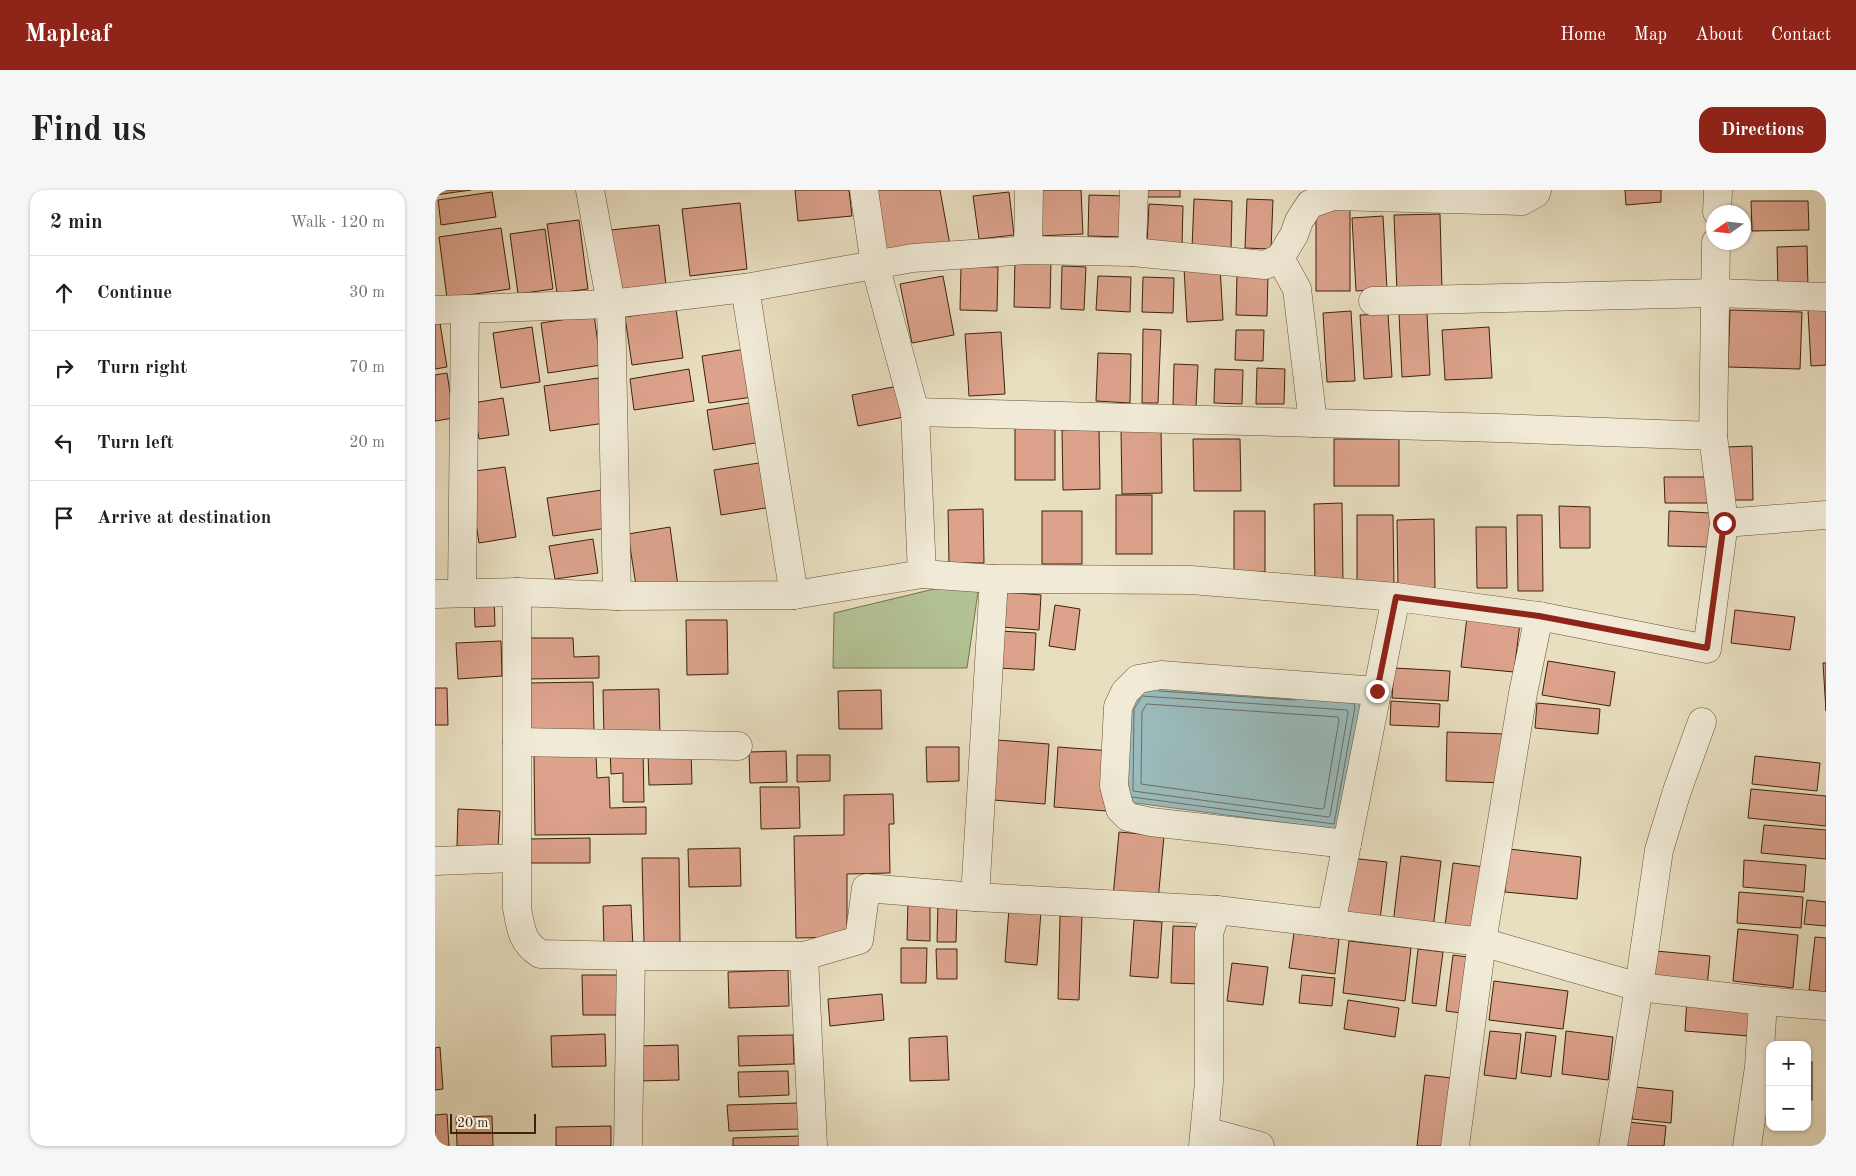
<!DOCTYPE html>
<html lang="en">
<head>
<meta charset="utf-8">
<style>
  body { margin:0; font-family:"Old Standard TT",serif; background:#f6f6f6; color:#202124 }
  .controls { position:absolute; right:15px; bottom:15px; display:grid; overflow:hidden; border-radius:10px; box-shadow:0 1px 4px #0004 }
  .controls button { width:45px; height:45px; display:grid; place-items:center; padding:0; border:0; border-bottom:1px solid #e0e0e0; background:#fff; color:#202124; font:25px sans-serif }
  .compass { position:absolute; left:1271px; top:15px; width:45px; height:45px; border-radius:50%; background:#fff; box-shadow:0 1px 4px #0004; rotate:256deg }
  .scale { position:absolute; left:15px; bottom:12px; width:86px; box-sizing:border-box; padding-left:5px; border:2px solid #3d2307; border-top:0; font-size:14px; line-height:18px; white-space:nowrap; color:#3d2307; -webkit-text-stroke:4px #f0ead6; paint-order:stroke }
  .stop { position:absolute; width:15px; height:15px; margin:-11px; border:4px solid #8f2418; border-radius:50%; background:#fff }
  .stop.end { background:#8f2418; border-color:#fff; box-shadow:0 1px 5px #0008 }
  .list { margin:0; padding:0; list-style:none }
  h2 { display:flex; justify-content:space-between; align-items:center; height:65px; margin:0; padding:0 20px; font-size:21px }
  h2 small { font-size:16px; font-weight:400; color:#757577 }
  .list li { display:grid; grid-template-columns:32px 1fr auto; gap:15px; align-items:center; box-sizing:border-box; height:75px; padding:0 20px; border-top:1px solid #e0e0e0 }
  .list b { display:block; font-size:19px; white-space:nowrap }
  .list em { font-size:16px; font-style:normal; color:#757577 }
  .icon { flex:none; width:28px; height:28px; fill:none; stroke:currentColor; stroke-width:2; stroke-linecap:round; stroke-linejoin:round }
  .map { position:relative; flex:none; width:1391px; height:956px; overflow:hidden; border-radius:15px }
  header { display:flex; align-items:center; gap:30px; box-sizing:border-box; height:70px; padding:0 25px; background:#8f2418; color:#fff }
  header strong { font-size:24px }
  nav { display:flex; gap:28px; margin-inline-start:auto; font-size:18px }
  .intro { display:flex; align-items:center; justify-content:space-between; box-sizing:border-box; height:120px; padding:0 30px }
  h1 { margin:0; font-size:35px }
  .button { padding:12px 22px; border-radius:15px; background:#8f2418; color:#fff; font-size:18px; font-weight:700 }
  main { display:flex; gap:30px; padding:0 30px }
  aside { flex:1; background:#fff; border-radius:15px; box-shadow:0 1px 4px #0004 }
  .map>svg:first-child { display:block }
  .green { fill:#b3c294; stroke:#78724e }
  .water { fill:#9ababb; stroke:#757e73 }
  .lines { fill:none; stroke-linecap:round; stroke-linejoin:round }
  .shore { stroke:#6c6e61; stroke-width:1 }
  .building { fill:#dca28c; stroke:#3d2307 }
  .street-casing { stroke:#685235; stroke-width:29 }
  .street { stroke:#f0ead6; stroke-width:28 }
  .route { stroke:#8f2418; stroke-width:6 }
</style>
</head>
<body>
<header>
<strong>Mapleaf</strong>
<nav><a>Home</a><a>Map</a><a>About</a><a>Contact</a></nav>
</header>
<div class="intro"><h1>Find us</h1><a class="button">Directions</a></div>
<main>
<aside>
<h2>2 min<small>Walk · 120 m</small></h2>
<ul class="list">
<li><svg class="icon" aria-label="ahead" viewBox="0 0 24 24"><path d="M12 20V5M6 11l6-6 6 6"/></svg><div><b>Continue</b></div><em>30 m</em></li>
<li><svg class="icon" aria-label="right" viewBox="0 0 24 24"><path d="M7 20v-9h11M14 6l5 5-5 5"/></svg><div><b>Turn right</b></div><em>70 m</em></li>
<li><svg class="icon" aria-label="left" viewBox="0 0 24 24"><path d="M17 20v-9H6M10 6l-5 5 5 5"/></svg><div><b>Turn left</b></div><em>20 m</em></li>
<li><svg class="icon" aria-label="arrive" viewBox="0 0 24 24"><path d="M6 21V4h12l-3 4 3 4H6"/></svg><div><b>Arrive at destination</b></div></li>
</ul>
</aside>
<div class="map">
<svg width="1391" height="956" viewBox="0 0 1391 956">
  <rect width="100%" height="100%" fill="#e8dec0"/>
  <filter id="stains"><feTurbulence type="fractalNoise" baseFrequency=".004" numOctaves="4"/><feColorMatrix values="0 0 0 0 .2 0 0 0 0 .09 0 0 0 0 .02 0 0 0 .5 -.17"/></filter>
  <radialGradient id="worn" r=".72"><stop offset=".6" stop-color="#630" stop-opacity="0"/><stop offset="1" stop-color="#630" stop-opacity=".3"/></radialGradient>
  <path class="green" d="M545 388 532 478H398L399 423Z"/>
  <path class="water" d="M700 494 927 510 904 640 686 611 688 516Z"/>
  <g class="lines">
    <g class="shore">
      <path d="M724 501 860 510"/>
      <path d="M706 508 699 519 698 601 893 627 895 626 913 523 912 520 707 506"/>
      <path d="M712 514 903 527 904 530 889 618 886 619 706 594 707 522Z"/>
      <path d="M697 607 899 634 920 517 919 514"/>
    </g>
  </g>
  <g class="building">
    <path d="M0 0H36L0 5Z"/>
    <path d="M360 0H414L417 26 363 31Z"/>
    <path d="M438 0H505L515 55 450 67Z"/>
    <path d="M600 0H646L648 44 602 46Z"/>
    <rect x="712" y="0" width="33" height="7"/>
    <path d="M1190 0H1226V12L1191 15Z"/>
    <path d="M57 2 61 27 6 35 3 10Z"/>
    <path d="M574 2 579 45 544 49 538 6Z"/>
    <path d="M654 5 692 6 691 47 653 46Z"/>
    <path d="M759 9 797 11 796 61 757 59Z"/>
    <path d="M812 9 838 10 836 59 810 58Z"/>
    <path d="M1316 11H1373L1374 40 1317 41Z"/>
    <path d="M305 13 312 79 255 86 247 19Z"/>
    <path d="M714 14 748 16 747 55 712 54Z"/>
    <rect x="881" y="17" width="34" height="84"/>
    <path d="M1005 24 1007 100 962 102 959 25Z"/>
    <path d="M948 26 952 99 921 101 917 28Z"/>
    <path d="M144 30 153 99 122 103 112 34Z"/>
    <path d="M224 35 231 95 181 101 175 40Z"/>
    <path d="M66 38 75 99 12 108 4 47Z"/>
    <path d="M110 39 118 99 83 104 75 44Z"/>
    <path d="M1372 56 1373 98 1343 99 1342 57Z"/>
    <path d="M580 69 616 70 615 118 579 117Z"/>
    <path d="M526 76 563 77 562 121 525 120Z"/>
    <path d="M627 76 651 77 649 120 626 119Z"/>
    <path d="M785 76 788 130 752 132 749 78Z"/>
    <path d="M802 83 833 84 832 126 801 125Z"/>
    <path d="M508 86 519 145 477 153 465 94Z"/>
    <path d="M663 86 696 87 695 122 661 120Z"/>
    <path d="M708 87 739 88 738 123 707 122Z"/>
    <path d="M241 119 248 168 197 175 190 127Z"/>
    <path d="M1391 119V175L1376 176 1373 120Z"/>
    <path d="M1295 120 1367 122 1365 179 1293 177Z"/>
    <path d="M916 121 920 191 892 192 888 123Z"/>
    <path d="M992 123 995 185 967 187 964 124Z"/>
    <path d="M953 124 957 187 929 189 925 125Z"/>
    <path d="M159 125 166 175 113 183 106 133Z"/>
    <path d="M5 133 12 177 0 179V134Z"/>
    <path d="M97 137 105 192 66 198 58 143Z"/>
    <path d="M1054 137 1057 188 1010 190 1007 140Z"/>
    <path d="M708 139 726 140 723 213H707Z"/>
    <path d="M801 140H829L828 171 800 170Z"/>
    <path d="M566 142 570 204 534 206 530 144Z"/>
    <path d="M311 159 318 207 274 213 267 166Z"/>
    <path d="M663 163 696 164 695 213 661 211Z"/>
    <path d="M739 174 763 175 761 216 738 215Z"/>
    <path d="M822 178 850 179 849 214H821Z"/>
    <path d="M254 179 259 211 199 220 195 189Z"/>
    <path d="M780 179 808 180 807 214 779 213Z"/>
    <path d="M12 183 19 228 0 231V185Z"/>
    <path d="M163 188 170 233 115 241 109 196Z"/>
    <path d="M463 196 469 227 423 236 417 205Z"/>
    <path d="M68 208 74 245 44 249 38 213Z"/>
    <path d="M320 212 326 252 278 260 272 220Z"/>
    <rect x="580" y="233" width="40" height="57"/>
    <path d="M664 239 665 299 628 300 627 240Z"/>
    <path d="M686 239H726L727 303 687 304Z"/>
    <path d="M758 249H805L806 301H759Z"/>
    <rect x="899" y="249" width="65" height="47"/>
    <path d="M1317 256 1318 310H1292L1291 257Z"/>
    <path d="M330 272 337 317 286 325 279 280Z"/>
    <path d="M70 277 81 347 44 353 33 282Z"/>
    <path d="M1229 287H1277V313H1230Z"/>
    <path d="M167 300 173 338 118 346 112 308Z"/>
    <rect x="681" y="305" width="36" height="59"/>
    <path d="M907 313 908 393H880L879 314Z"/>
    <path d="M1124 316 1155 317V358H1125Z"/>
    <path d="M548 319 549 373H514L513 320Z"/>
    <rect x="607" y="321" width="40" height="53"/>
    <rect x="799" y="321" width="31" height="61"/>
    <path d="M1234 321 1276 323 1275 357 1233 356Z"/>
    <path d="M922 325H958L959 395H922Z"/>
    <path d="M1082 325H1107L1108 401H1083Z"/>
    <path d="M999 329 1000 398H963L962 330Z"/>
    <path d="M235 337 243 396 202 402 193 344Z"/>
    <path d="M1041 337H1071L1072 398H1042Z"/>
    <path d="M158 349 163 383 120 389 114 356Z"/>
    <path d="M570 402 606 405 604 440 567 437Z"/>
    <path d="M59 406 60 436 40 437 39 407Z"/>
    <path d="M620 415 645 419 640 460 614 456Z"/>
    <path d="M1300 420 1360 427 1355 460 1296 453Z"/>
    <path d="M1032 427 1085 433 1079 482 1026 477Z"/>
    <path d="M251 430H292L293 484 252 485Z"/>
    <path d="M564 441 601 443 599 480 563 478Z"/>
    <path d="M91 448H138L139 467 164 466V488L92 489Z"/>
    <path d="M66 451 67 486 23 489 21 453Z"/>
    <path d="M1113 471 1180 482 1175 516 1107 505Z"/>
    <path d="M1388 473H1391V521Z"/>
    <path d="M959 478 1015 481 1013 511 957 508Z"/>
    <path d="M158 492 159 543 94 544 93 493Z"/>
    <path d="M0 498H12L13 535H0Z"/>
    <path d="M224 499 225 547 169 548 168 500Z"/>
    <path d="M446 500 447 539H404L403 501Z"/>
    <path d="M956 511 1005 514 1004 537 955 535Z"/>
    <path d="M1102 513 1165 519 1163 544 1100 538Z"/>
    <path d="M1012 542 1072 544 1070 593 1011 591Z"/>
    <path d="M562 550 614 554 610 614 558 610Z"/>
    <path d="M491 557H524V591L492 592Z"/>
    <path d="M623 557 677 561 672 621 619 617Z"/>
    <path d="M175 558H208L209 612H188V583L176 584Z"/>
    <path d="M256 560 257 594 214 595 213 561Z"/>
    <path d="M351 561 352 592 315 593 314 562Z"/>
    <path d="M161 564 162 588 174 587 175 618 211 617V644L100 645 99 565Z"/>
    <path d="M362 565H395V591L362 592Z"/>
    <path d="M1320 566 1385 573 1382 601 1317 594Z"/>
    <path d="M325 597H364L365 638 326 639Z"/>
    <path d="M1316 599 1391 606V636L1313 628Z"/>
    <path d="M458 604 459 634H454L455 683 412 684V747L361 748 359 646 409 645V605Z"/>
    <path d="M23 619 65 621 63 658 22 656Z"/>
    <path d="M1329 635 1391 640V669L1326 663Z"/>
    <path d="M684 642 729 646 723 711 678 707Z"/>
    <path d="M155 648V673H93V649Z"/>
    <path d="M305 658 306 696 254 697 253 659Z"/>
    <path d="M1074 659 1146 667 1142 709 1070 702Z"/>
    <path d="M966 666 1006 671 998 739 958 734Z"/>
    <path d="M207 668H244L245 753H209Z"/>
    <path d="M915 668 952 672 945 730 908 725Z"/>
    <path d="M1309 670 1371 675 1369 702 1308 697Z"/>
    <path d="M1018 673 1050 677 1042 741 1010 736Z"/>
    <path d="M1304 702 1368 707 1366 738 1302 733Z"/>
    <path d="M473 710 495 711V751L472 750Z"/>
    <path d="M1372 710 1391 712V736L1369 734Z"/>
    <path d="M503 712H522L521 752H502Z"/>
    <path d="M196 715 198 758H169L168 716Z"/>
    <path d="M574 718 606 721 602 775 570 772Z"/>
    <path d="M625 726H647L644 810 623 809Z"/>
    <path d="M699 730 727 732 723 788 695 786Z"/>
    <path d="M738 736 767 737 766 794 736 793Z"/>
    <path d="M1303 739 1363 745 1358 798 1298 791Z"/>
    <path d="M859 743 904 749 900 784 854 778Z"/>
    <path d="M1380 747 1391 748V802L1374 800Z"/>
    <path d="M914 751 976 758 970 811 908 803Z"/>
    <path d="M466 758H492L491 793H466Z"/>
    <path d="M501 759H522V789H502Z"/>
    <path d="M983 759 1008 762 1001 816 977 813Z"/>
    <path d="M1221 761 1275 766 1272 797 1218 793Z"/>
    <path d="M1018 765 1040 768 1034 824 1011 821Z"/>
    <path d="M797 773 833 777 828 815 792 811Z"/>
    <path d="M353 780 354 816 294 818 293 782Z"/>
    <path d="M147 785H183V825H148Z"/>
    <path d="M867 785 900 788 897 816 864 813Z"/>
    <path d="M1059 791 1133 801 1128 839 1054 830Z"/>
    <path d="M447 804 449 830 395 836 393 809Z"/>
    <path d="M1252 809 1315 813 1314 846 1250 841Z"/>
    <path d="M913 810 964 818 960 847 909 839Z"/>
    <path d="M1055 841 1086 844 1081 889 1049 885Z"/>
    <path d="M1131 841 1178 847 1173 890 1127 884Z"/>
    <path d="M1091 842 1121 846 1116 887 1086 883Z"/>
    <path d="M170 844 171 876 117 877 116 846Z"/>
    <path d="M358 845 359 874 304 876 303 846Z"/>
    <path d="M512 846 514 890 475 891 474 848Z"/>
    <path d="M243 855 244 890 203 891 202 856Z"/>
    <path d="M5 857 8 899 0 900V858Z"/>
    <rect x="1372" y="872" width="5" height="38"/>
    <path d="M353 881 354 905 304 907 303 882Z"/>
    <path d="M990 885 1017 888 1009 956H982Z"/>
    <path d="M1200 897 1238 901 1236 933 1197 929Z"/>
    <path d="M364 913 365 939 294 941 292 915Z"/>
    <path d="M12 924 14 956H0V925Z"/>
    <path d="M57 926 58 956H22L21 927Z"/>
    <path d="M1193 932 1231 936 1229 956H1190Z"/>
    <path d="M176 936V956H121V937Z"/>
    <path d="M366 946V956H298V948Z"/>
  </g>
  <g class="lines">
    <g class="street-casing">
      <g id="street">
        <path d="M155 0 176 114 182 406"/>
        <path d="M429 0 440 75 480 222"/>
        <path d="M1282 22 1283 0"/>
        <path d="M593 60 594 0"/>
        <path d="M697 62 830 75 845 68 859 45 864 31 875 14 898 6 1087 11 1101 3 1102 0"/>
        <path d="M845 68 862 99 878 233"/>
        <path d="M938 111 1280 103 1391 107"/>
        <path d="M0 120 176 114 310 98"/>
        <path d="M1289 333 1391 325"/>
        <path d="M487 384 480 222 1063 238 1278 246"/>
        <path d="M27 403 30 120"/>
        <path d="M0 404 82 402"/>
        <path d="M359 405 310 98 478 68 593 60 697 62 699 0"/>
        <path d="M1104 426 1272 459 1289 333 1278 246 1281 52"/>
        <path d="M82 552 303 556"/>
        <path d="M912 654 716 632 693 627 685 619 679 596 683 517 690 502 703 489 726 485 942 501"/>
        <path d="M0 671 81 668"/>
        <path d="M540 707 559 389"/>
        <path d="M896 734 961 407"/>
        <path d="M196 766H369L424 750 431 698 540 707 782 720"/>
        <path d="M369 766 378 956"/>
        <path d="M770 941 825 956"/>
        <path d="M193 956 196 766 105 764C86 751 86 739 82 718V402L182 406 359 405 487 384 559 389 756 390 961 407 1104 426 1088 503 1047 752 782 720 774 743V892L768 956"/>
        <path d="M1020 956 1047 752 1204 797 1328 811"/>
        <path d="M1178 956 1204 797 1224 660 1242 601 1267 532"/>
        <path d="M1312 956 1324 877 1328 811 1391 816"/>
      </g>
    </g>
    <use href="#street" class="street"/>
  </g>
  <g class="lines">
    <path class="route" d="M942 501 961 407 1104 426 1272 458 1289 333"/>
  </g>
  <rect width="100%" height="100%" filter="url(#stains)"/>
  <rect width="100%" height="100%" fill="url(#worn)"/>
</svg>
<div class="controls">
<button>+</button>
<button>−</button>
</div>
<svg class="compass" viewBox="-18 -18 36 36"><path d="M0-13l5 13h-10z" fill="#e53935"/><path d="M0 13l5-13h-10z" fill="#757577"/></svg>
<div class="scale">20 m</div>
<div class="stop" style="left:1289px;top:333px"></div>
<div class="stop end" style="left:942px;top:501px"></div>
</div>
</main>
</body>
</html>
